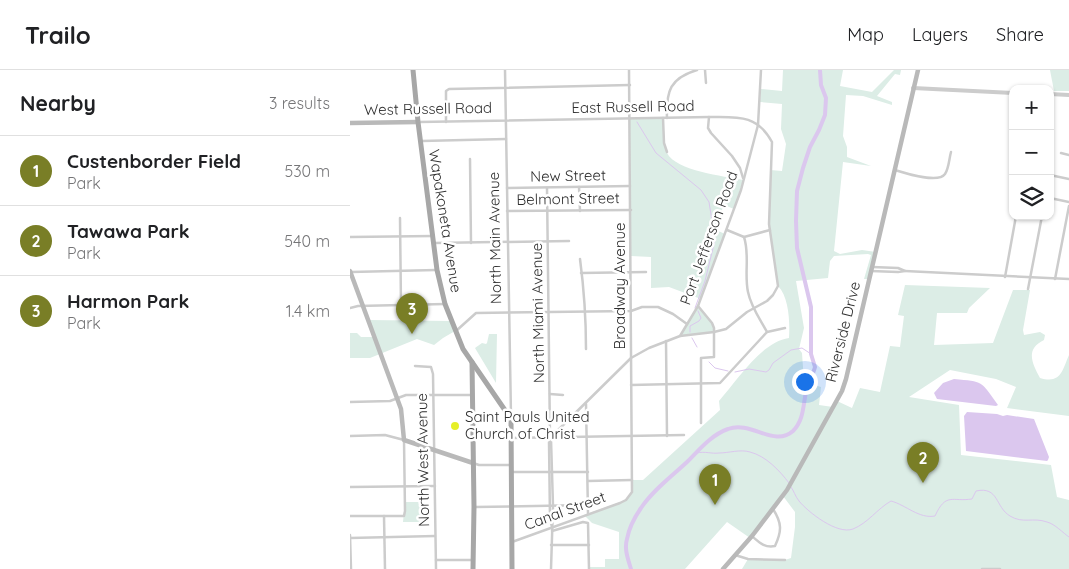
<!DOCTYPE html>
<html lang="en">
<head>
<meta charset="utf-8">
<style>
  body { margin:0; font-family:Quicksand,sans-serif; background:#f6f6f6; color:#202124 }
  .controls { position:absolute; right:15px; top:15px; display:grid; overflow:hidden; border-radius:10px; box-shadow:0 1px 4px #0004 }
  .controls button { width:45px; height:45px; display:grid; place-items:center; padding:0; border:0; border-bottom:1px solid #e0e0e0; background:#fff; color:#202124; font:25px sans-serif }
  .you { position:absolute; left:454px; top:311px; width:18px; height:18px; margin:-12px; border:4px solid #fff; border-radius:50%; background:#1a73e8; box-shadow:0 0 0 8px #1a73e833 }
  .badge { display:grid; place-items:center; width:32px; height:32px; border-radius:50%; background:#797e26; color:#fff; font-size:16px; font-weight:700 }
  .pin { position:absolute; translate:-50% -41px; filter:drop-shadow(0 1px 2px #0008) }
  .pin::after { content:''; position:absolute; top:26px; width:18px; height:15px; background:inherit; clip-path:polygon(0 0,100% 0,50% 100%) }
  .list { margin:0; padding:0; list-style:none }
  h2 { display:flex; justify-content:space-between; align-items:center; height:65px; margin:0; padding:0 20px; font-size:21px }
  h2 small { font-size:16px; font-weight:400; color:#757577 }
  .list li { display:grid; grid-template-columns:32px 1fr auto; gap:15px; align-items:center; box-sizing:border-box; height:70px; padding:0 20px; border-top:1px solid #e0e0e0 }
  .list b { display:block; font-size:19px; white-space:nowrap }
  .list p { margin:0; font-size:16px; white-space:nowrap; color:#757577 }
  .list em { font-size:16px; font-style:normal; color:#757577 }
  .icon { flex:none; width:28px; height:28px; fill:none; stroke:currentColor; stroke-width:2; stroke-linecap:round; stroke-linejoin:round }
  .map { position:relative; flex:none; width:719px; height:499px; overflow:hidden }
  header { display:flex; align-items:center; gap:30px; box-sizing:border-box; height:70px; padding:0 25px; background:#fff; border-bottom:1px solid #e0e0e0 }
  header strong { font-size:24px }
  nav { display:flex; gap:28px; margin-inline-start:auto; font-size:18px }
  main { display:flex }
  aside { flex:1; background:#fff }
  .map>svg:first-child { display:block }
  .green { fill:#dcede6 }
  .water { fill:#dbc7ee }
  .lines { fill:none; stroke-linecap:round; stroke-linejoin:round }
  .stream { stroke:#dbc7ee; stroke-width:1 }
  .river { stroke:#dbc7ee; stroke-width:4 }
  .minor { stroke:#ccc; stroke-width:2.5 }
  .tertiary { stroke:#ccc; stroke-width:4 }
  .secondary { stroke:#b9b9b9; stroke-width:4.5 }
  .primary { stroke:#a7a7a7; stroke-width:5 }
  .poi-dot { fill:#e6ef28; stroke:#fff; stroke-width:2 }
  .labels { text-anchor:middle; stroke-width:5; stroke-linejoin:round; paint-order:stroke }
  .street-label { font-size:15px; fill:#2f2f2f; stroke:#fff }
  .poi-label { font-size:15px; fill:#2f2f2f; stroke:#fff; text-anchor:start }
</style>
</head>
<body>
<header>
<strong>Trailo</strong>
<nav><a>Map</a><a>Layers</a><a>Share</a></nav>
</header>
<main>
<aside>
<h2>Nearby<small>3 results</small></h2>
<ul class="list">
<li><span class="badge">1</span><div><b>Custenborder Field</b><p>Park</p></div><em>530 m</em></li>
<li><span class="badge">2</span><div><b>Tawawa Park</b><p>Park</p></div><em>540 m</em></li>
<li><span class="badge">3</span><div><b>Harmon Park</b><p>Park</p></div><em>1.4 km</em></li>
</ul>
</aside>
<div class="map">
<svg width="719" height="499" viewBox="0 0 719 499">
  <rect width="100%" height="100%" fill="#fff"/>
  <g class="green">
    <path d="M433 0H493L490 16 522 22 544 0H551L550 5 545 4 527 26 542 32V35L513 26 496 25 493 66 497 77V87L521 96 493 92 484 181 490 184 512 180 526 182 519 209H514L521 185 518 184 484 186 480 191 478 208 446 211 454 258 449 279 452 283 454 312 471 317 469 335 483 337 487 331 502 338 510 318 530 322 540 276 550 277 554 246 548 245 555 215 640 218 619 238 617 243H587L584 275 643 273 663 220H680L673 260 674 265 690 262 695 265 694 270C675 279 682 293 690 308 711 314 712 301 719 285V346L657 338 666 317 646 309 600 300 559 327 609 335 611 385 701 395 707 427 719 430V499H392L398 489 435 490 441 488 445 457V442L433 426 400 468 377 452 335 499H239V497H255V489H269V462L242 453 234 445 276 430 282 422V410H293L370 340 369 331C387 311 411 272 439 268 440 252 439 227 428 216L419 154 420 100 432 101 436 74 431 59 432 34 410 32 411 19 432 21Z"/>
    <path d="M700 0H719V21H704Z"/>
    <path d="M280 48H313C314 59 312 73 317 83 326 101 374 106 393 110L384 139 374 135 364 159 375 164 351 229 319 217 301 218V187L281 186Z"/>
    <path d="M348 236 362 253 364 262 330 266Z"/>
    <path d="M18 250 101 251 105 261 93 268 84 275 67 269 20 288H0V263H7L11 267H24Z"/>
    <path d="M139 264H147L146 313 125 278 132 273 136 274 137 273Z"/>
    <path d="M55 432H70L72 452H53Z"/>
  </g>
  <g class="water">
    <path d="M604 309C634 312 630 310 648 335L646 336 587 329 584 323 593 313Z"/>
    <path d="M617 342 647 344 653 346 657 345 684 349 699 387 698 390 697 391 616 381 614 346Z"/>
  </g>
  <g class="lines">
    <g class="stream">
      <path d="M287 52 306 83 351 120 359 132 365 170 355 211 345 238"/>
      <path d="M340 262V256L349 251 351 248 348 241"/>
      <path d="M342 268 347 277"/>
      <path d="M359 292 365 298 378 301"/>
      <path d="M385 302 399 299 416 302 419 300 423 293 441 280 452 278 461 284"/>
      <path d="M346 383C356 381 361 384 369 383 379 383 390 379 400 382 416 386 430 401 439 413"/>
      <path d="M441 417C444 421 445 426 449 431 458 442 487 465 503 459 518 453 527 439 541 431 556 435 569 449 585 446 596 422 602 432 622 429L626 421C649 416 645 437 660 446 673 454 683 447 697 452 705 454 713 463 719 467"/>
    </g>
    <path class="river" d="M281 499C278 489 274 479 277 469 279 458 284 448 291 438 303 420 321 407 337 392 349 380 361 365 378 359 401 350 424 378 443 361 454 350 453 335 456 322 457 314 463 305 465 297L461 284V237L447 178 446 151 447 121 453 98 460 77 469 60 475 45 476 28 471 15 470 0"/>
    <g class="minor">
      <path d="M155 0 161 346"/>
      <path d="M355 0 356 13"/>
      <path d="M359 47 358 58 361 63 382 86 390 98 393 108"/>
      <path d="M313 48 314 73 317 82"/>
      <path d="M317 48C316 21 320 8 347 0"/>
      <path d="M69 52 359 47C387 47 407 44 422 72L419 154 428 216 423 225 417 231 397 242 376 259 364 262 330 266"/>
      <path d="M96 52V21L99 19 280 15"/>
      <path d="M72 71 156 69"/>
      <path d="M711 83 719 85"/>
      <path d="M120 89 121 173"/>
      <path d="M545 100C555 103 588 114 595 104 599 98 599 89 601 82"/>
      <path d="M700 105 719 109"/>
      <path d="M229 117 230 141"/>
      <path d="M157 118 280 116"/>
      <path d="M197 118 200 368 199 372 200 449 202 457"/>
      <path d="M700 128 719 132"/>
      <path d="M157 141 281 140"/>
      <path d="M50 148 51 236"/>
      <path d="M377 160 394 167 420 160"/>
      <path d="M0 167 83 166"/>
      <path d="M394 167C400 185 394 204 398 222 401 237 410 249 417 262"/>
      <path d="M84 173 219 171"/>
      <path d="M230 189C234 219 236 249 236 279"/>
      <path d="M521 201 548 202 555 201 548 198 522 197"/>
      <path d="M555 201 719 209"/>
      <path d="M1 202 86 200"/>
      <path d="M231 203 296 202"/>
      <path d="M655 207 666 146"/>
      <path d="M705 209 719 136"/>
      <path d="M678 219 692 146"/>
      <path d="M348 236 362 253 364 258V287L351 288V353"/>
      <path d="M0 238 8 236 95 234"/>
      <path d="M106 261 126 243 281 241 292 237H308L323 244 337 254"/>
      <path d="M316 271 317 366"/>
      <path d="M65 296 81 297 83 304 86 499"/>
      <path d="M281 315 370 313 417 262 435 258"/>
      <path d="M200 324 213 325"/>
      <path d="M0 332 40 331 56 325H122"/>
      <path d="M236 334 238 444"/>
      <path d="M0 366 35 365 54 370 55 441 54 446H0"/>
      <path d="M161 368 334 365"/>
      <path d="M200 368 281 288 299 278 330 266 348 236 391 120 408 55 411 0"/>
      <path d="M201 369 203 436 201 499"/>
      <path d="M123 393 129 395H161"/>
      <path d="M162 402H238"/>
      <path d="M238 411 282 410"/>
      <path d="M0 417 85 416"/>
      <path d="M125 437 238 435"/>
      <path d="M34 446 35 499"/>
      <path d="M202 461 233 452 238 453 239 499"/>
      <path d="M0 465 1 499"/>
      <path d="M403 467C410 473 415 478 425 476 432 461 432 453 423 439"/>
      <path d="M0 468 85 466"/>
      <path d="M162 472 270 433 276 430 282 422 279 0"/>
      <path d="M201 475H239"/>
      <path d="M385 485 398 489 435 490"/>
      <path d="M86 490H122"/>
      <path d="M632 499H650"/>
    </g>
    <g class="tertiary">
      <path d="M563 18 663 23"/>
      <path d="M700 24 719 25"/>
    </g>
    <g class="secondary">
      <path d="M0 53 68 52"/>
      <path d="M0 201 51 339 54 370 123 393"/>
      <path d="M373 499 402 466 437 420 492 321 496 309 568 0"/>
    </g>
    <g class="primary">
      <path d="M63 0 68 52 87 200 95 234 113 279 161 349 162 499"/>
      <path d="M122 292 124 437 123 499"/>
    </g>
  </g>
  <circle class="poi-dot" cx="105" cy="356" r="5"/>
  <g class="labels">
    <g class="street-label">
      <text transform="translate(283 37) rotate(-1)" y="5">East Russell Road</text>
      <text transform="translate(78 39) rotate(-1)" y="5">West Russell Road</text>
      <text transform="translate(218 106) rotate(-1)" y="5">New Street</text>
      <text transform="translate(218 129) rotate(-1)" y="5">Belmont Street</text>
      <text transform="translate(95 151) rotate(81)" y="5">Wapakoneta Avenue</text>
      <text transform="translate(145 168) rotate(-91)" y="5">North Main Avenue</text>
      <text transform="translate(359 168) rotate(-70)" y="5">Port Jefferson Road</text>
      <text transform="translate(270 216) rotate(-90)" y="5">Broadway Avenue</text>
      <text transform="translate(188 243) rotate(-91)" y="5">North Miami Avenue</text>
      <text transform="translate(493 262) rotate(-76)" y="5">Riverside Drive</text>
      <text transform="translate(73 390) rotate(-91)" y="5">North West Avenue</text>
      <text transform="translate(215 441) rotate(-20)" y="5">Canal Street</text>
    </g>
    <g class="poi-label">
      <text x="115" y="352">Saint Pauls United<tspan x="115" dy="17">Church of Christ</tspan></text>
    </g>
  </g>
</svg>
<div class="controls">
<button>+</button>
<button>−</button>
<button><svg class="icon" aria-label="layers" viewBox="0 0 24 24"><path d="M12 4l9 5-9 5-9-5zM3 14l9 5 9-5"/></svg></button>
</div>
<div class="you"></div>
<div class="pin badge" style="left:365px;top:435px">1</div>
<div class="pin badge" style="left:573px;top:413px">2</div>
<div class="pin badge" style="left:62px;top:264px">3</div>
</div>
</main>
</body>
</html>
